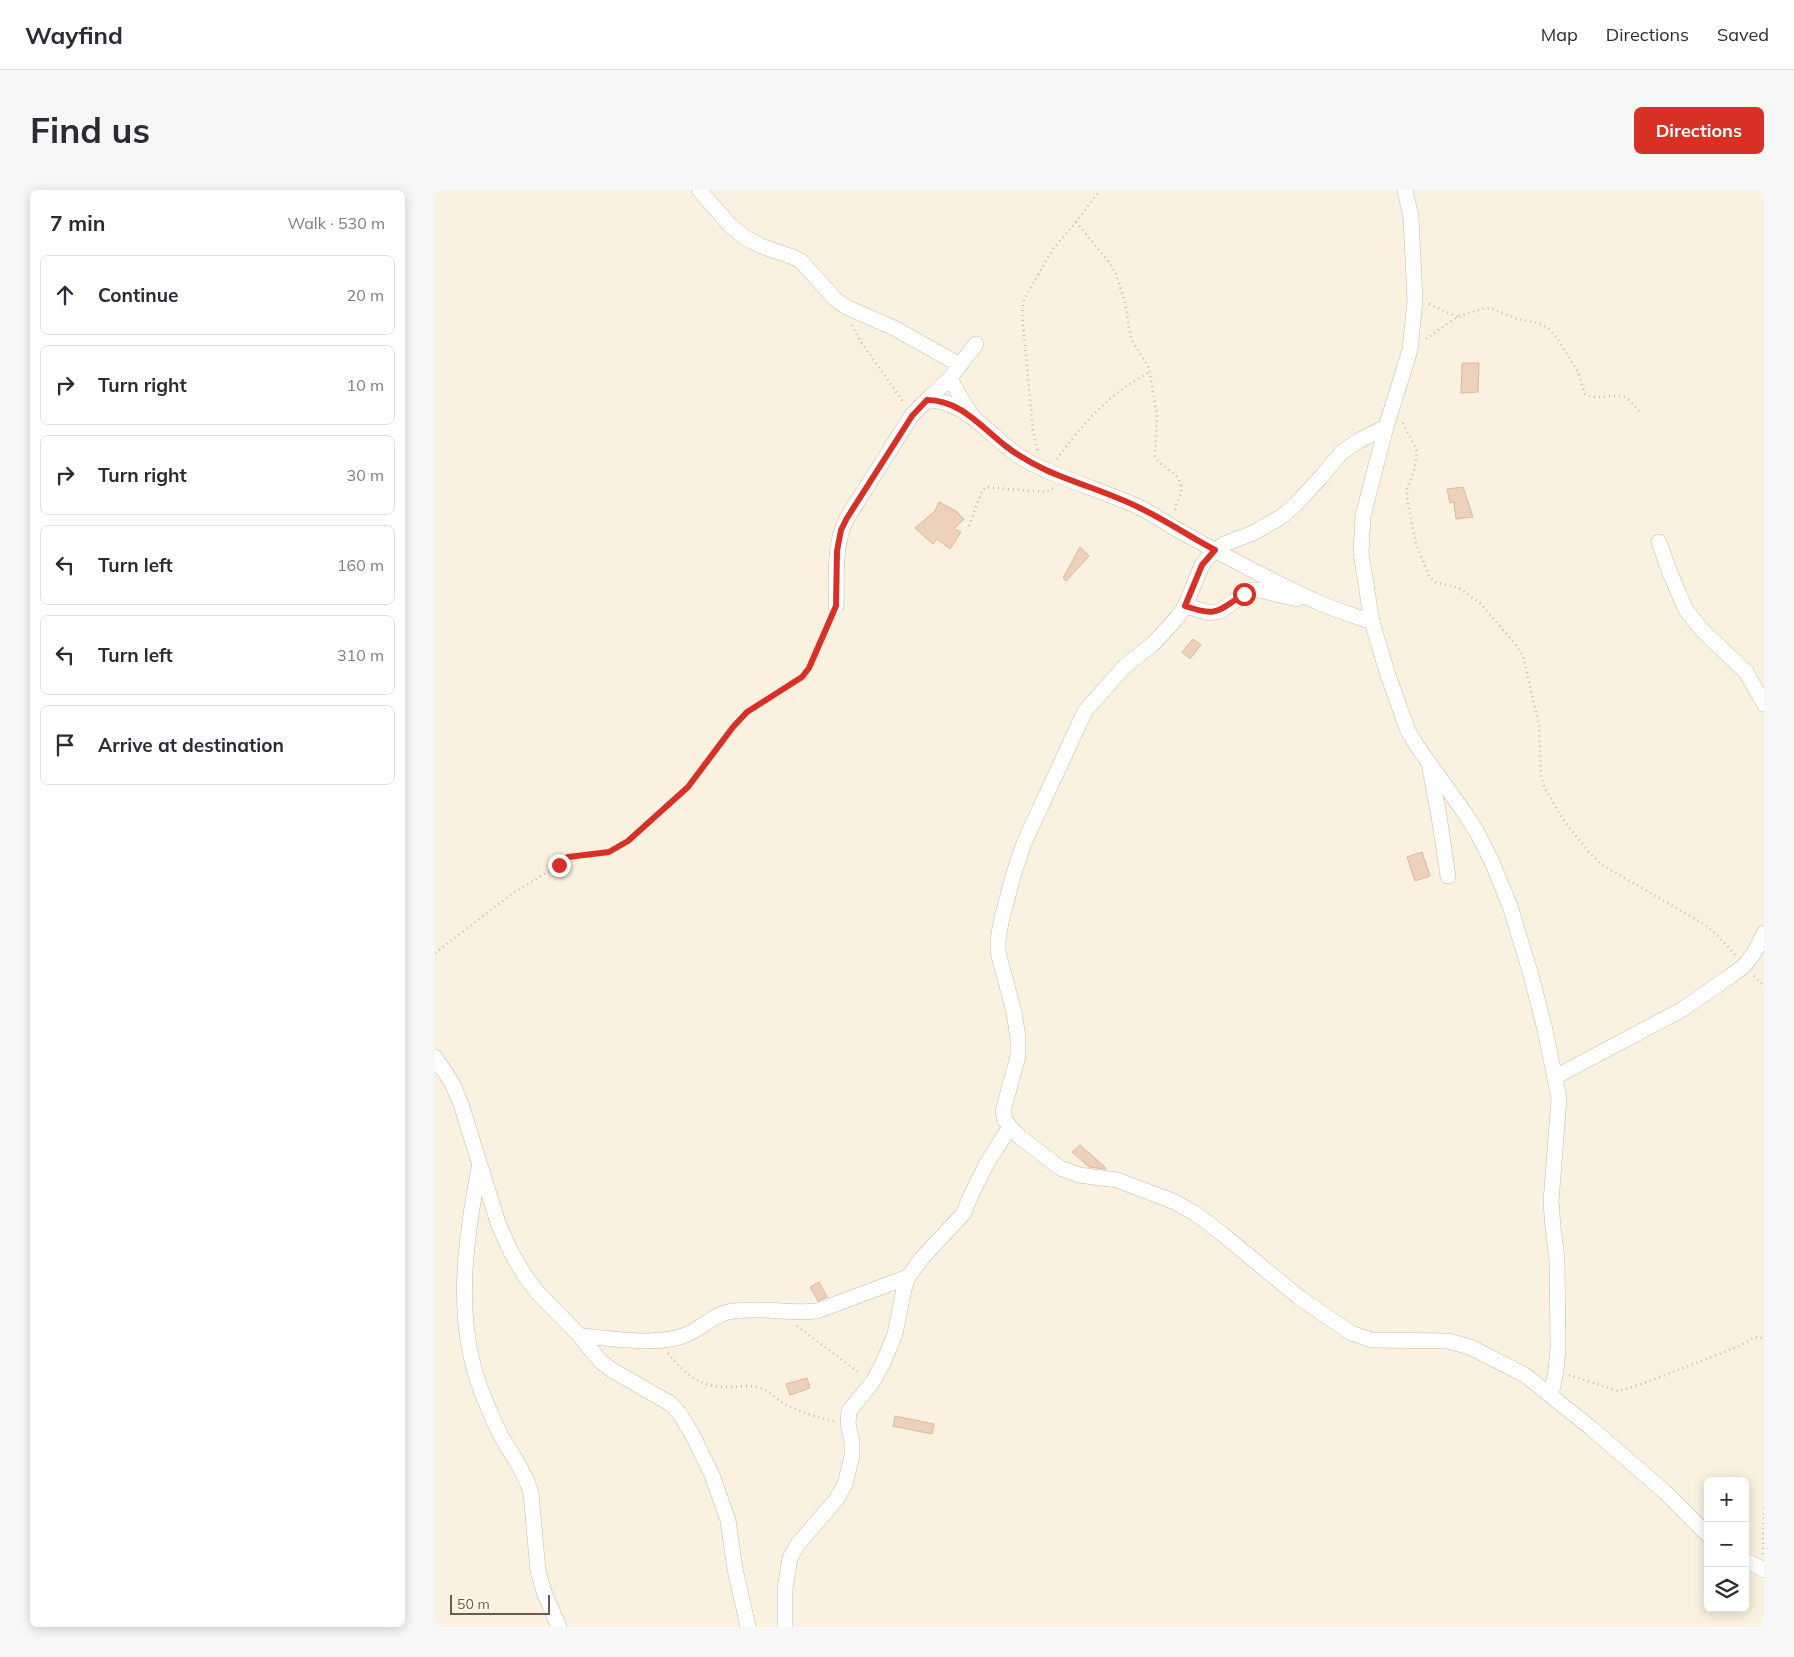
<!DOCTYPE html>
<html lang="en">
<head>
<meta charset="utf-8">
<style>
  body { margin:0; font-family:Mulish,sans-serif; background:#f7f7f7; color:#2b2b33 }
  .controls { position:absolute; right:15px; bottom:15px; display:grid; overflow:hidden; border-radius:8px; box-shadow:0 2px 12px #0003 }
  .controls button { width:45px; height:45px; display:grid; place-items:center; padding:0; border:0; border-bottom:1px solid #e1e1e2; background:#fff; color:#2b2b33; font:25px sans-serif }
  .scale { position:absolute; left:15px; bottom:12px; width:100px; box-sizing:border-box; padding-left:5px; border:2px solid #6f594a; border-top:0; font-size:14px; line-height:18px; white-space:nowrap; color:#6f594a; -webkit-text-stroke:4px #fdf5e7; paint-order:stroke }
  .stop { position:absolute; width:15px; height:15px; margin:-11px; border:4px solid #d93025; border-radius:50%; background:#fff }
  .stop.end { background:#d93025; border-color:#fff; box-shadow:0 1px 5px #0008 }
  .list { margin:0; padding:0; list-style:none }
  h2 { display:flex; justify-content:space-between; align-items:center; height:65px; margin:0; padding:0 20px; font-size:21px }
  h2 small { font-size:16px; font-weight:400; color:#7c7c81 }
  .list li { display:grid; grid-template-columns:32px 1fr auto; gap:15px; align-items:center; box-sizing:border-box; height:80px; margin:0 10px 10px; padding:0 10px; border:1px solid #e1e1e2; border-radius:8px }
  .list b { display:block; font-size:19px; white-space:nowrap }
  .list em { font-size:16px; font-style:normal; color:#7c7c81 }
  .icon { flex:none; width:28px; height:28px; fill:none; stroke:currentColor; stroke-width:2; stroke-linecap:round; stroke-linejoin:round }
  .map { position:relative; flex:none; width:1329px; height:1437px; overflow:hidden; border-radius:8px }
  header { display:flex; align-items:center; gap:30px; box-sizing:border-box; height:70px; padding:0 25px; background:#fff; border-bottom:1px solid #e1e1e2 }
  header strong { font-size:24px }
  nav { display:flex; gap:28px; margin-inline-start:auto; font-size:18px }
  .intro { display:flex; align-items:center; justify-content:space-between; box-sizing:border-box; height:120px; padding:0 30px }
  h1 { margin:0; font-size:35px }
  .button { padding:12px 22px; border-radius:8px; background:#d93025; color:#fff; font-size:18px; font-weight:700 }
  main { display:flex; gap:30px; padding:0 30px }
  aside { flex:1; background:#fff; border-radius:8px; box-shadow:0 2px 12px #0003 }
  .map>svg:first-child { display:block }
  .building { fill:#edd1bb; stroke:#deb89d }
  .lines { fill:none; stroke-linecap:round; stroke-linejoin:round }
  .street-casing { stroke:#c9b9a9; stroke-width:16 }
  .path { stroke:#d1b49f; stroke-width:2.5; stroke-dasharray:1 4; stroke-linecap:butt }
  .street { stroke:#fff; stroke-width:15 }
  .route { stroke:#d93025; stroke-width:6 }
</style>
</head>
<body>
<header>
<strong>Wayfind</strong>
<nav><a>Map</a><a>Directions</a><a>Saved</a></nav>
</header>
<div class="intro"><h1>Find us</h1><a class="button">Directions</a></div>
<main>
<aside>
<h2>7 min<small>Walk · 530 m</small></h2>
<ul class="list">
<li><svg class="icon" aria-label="ahead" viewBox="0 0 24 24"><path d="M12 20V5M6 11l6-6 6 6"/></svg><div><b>Continue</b></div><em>20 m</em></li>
<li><svg class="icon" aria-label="right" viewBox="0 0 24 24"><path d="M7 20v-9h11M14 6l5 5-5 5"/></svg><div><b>Turn right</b></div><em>10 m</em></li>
<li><svg class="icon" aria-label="right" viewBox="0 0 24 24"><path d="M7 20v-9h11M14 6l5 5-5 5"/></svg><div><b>Turn right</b></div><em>30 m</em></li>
<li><svg class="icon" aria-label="left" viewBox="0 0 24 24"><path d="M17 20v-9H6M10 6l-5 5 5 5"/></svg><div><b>Turn left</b></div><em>160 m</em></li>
<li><svg class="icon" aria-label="left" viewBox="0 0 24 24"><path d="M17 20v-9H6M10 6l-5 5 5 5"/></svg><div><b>Turn left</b></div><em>310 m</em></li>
<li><svg class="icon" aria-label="arrive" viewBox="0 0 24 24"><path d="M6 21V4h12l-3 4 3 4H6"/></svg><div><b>Arrive at destination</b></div></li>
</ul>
</aside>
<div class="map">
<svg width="1329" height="1437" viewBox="0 0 1329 1437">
  <rect width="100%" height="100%" fill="#faf1e1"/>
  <g class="building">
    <path d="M1027 173H1044L1043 202 1026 203Z"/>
    <path d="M1028 297 1038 327 1021 329 1019 312 1015 313 1012 299Z"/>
    <path d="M504 312 521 321 529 329 519 339 526 342 515 359 502 349 498 354 480 338 500 321Z"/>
    <path d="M645 357 654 366 631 391 628 388Z"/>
    <path d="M758 449 766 455 755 469 747 462Z"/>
    <path d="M987 662 995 686 980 691 972 667Z"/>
    <path d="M645 955 671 978 670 979 654 977 637 962Z"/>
    <path d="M384 1092 392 1107 383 1111 375 1097Z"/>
    <path d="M372 1188 375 1198 355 1205 351 1194Z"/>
    <path d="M460 1226 499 1234 497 1244 458 1236Z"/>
  </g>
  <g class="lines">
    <g class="street-casing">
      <g id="street">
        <path d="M264 0 294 34 309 47 326 56 358 67 366 71 400 109 411 117 459 138 525 175"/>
        <path d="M970 0 976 27 980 110 975 160 951 237 928 326 926 363 937 432 953 485 973 541 982 556 1029 622 1043 644 1057 672 1075 716 1096 785 1110 840 1124 908 1116 1012 1118 1037 1122 1070 1123 1158 1121 1180 1116 1205"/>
        <path d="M515 188 529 214 537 225"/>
        <path d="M492 210 515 188 541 154"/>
        <path d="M951 237 923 251 906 263 887 286 860 315 846 327 818 343 789 354 780 360 767 375 750 416 741 429 718 454 690 476 650 521 589 653 578 686 566 732 563 750V762L579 822 583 848V866L568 921 570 930 575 937 586 948 625 978 644 985 682 990 740 1012 761 1024 786 1043 865 1108 916 1143 937 1150 1013 1151 1035 1157 1090 1185 1156 1238 1230 1302 1273 1345"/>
        <path d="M1224 352 1235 383 1251 420 1267 440 1311 482 1329 514"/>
        <path d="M750 416 775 423 785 421 816 400H824L862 409"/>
        <path d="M401 417C402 387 398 355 412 328L477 225 492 210C535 210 559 254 594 272 630 291 670 301 706 318 722 326 736 337 752 345 796 369 841 394 887 414 903 421 921 426 937 432"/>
        <path d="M995 579 1004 626 1013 686"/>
        <path d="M0 867 17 893 26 914 63 1033 76 1062 88 1083 102 1102 145 1146 165 1171 177 1180 236 1214 245 1224 258 1246 277 1285 293 1330 300 1379 313 1437"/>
        <path d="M1120 887 1248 819 1294 787 1309 776 1319 763 1329 743"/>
        <path d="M44 978C30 1051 19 1129 46 1200 52 1215 59 1232 66 1246 77 1265 90 1282 96 1303L103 1381 109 1402 124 1437"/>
        <path d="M145 1146C178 1148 216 1156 248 1146 266 1140 278 1123 299 1121 327 1117 355 1124 382 1121L473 1087"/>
        <path d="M1310 1370 1329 1380"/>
        <path d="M350 1437V1399L355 1368 363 1354 401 1310 410 1294 417 1266V1251L413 1234 414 1221 437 1193 448 1173 460 1144 469 1099 473 1087 487 1068 528 1024 537 1003 552 973 575 937"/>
      </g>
    </g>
    <g class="path">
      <path d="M641 32 674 72 681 84 690 112 696 149 714 178 722 226 720 266C726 279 743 280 746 296 748 306 739 313 740 323"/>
      <path d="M994 114 1022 127"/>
      <path d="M417 135 424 149 469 213"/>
      <path d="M991 149 1022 127 1046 119 1055 118 1083 129 1104 133 1114 139 1122 148 1143 182 1150 204C1162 211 1177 203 1189 207 1196 210 1202 218 1206 224"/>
      <path d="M968 233 982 261 979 281 972 299V309L981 353 994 386 1000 392 1024 398 1045 413 1081 455 1088 466 1104 535 1106 584 1109 597 1129 631 1154 662 1167 675 1269 734 1281 744 1300 765"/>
      <path d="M602 260 598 241 589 145 587 123 589 109 618 59 641 32 665 0"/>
      <path d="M622 269C646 235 677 201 715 182"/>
      <path d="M534 336 547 301 551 297 610 302 620 298"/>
      <path d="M0 763 78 703 124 675 133 667 174 662 181 659 212 636 253 597 270 577 299 537 312 522 367 487 374 477 395 429"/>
      <path d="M1319 786 1329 796"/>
      <path d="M362 1136 426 1184"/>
      <path d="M233 1163C252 1187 267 1198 298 1197 307 1196 317 1195 326 1198 334 1201 341 1209 348 1213 364 1222 381 1227 399 1231"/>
      <path d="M1134 1185 1183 1201 1207 1194 1302 1157 1320 1147 1329 1148"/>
      <path d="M1328 1364 1329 1315"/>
    </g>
    <use href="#street" class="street"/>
  </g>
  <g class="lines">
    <path class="route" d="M124 675 133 667 174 662 193 651 253 597 298 537 312 522 367 487 374 478 401 416 402 361 406 340 412 328 477 226 492 210C526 210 547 238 572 257 612 288 663 296 707 319 732 331 755 347 780 360L767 375 750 416C782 427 782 422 809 404"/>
  </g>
</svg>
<div class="controls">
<button>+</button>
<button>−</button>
<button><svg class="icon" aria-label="layers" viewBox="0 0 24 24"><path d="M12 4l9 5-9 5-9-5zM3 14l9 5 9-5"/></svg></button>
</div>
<div class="scale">50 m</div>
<div class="stop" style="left:809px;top:404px"></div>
<div class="stop end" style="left:124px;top:675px"></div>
</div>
</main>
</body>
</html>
